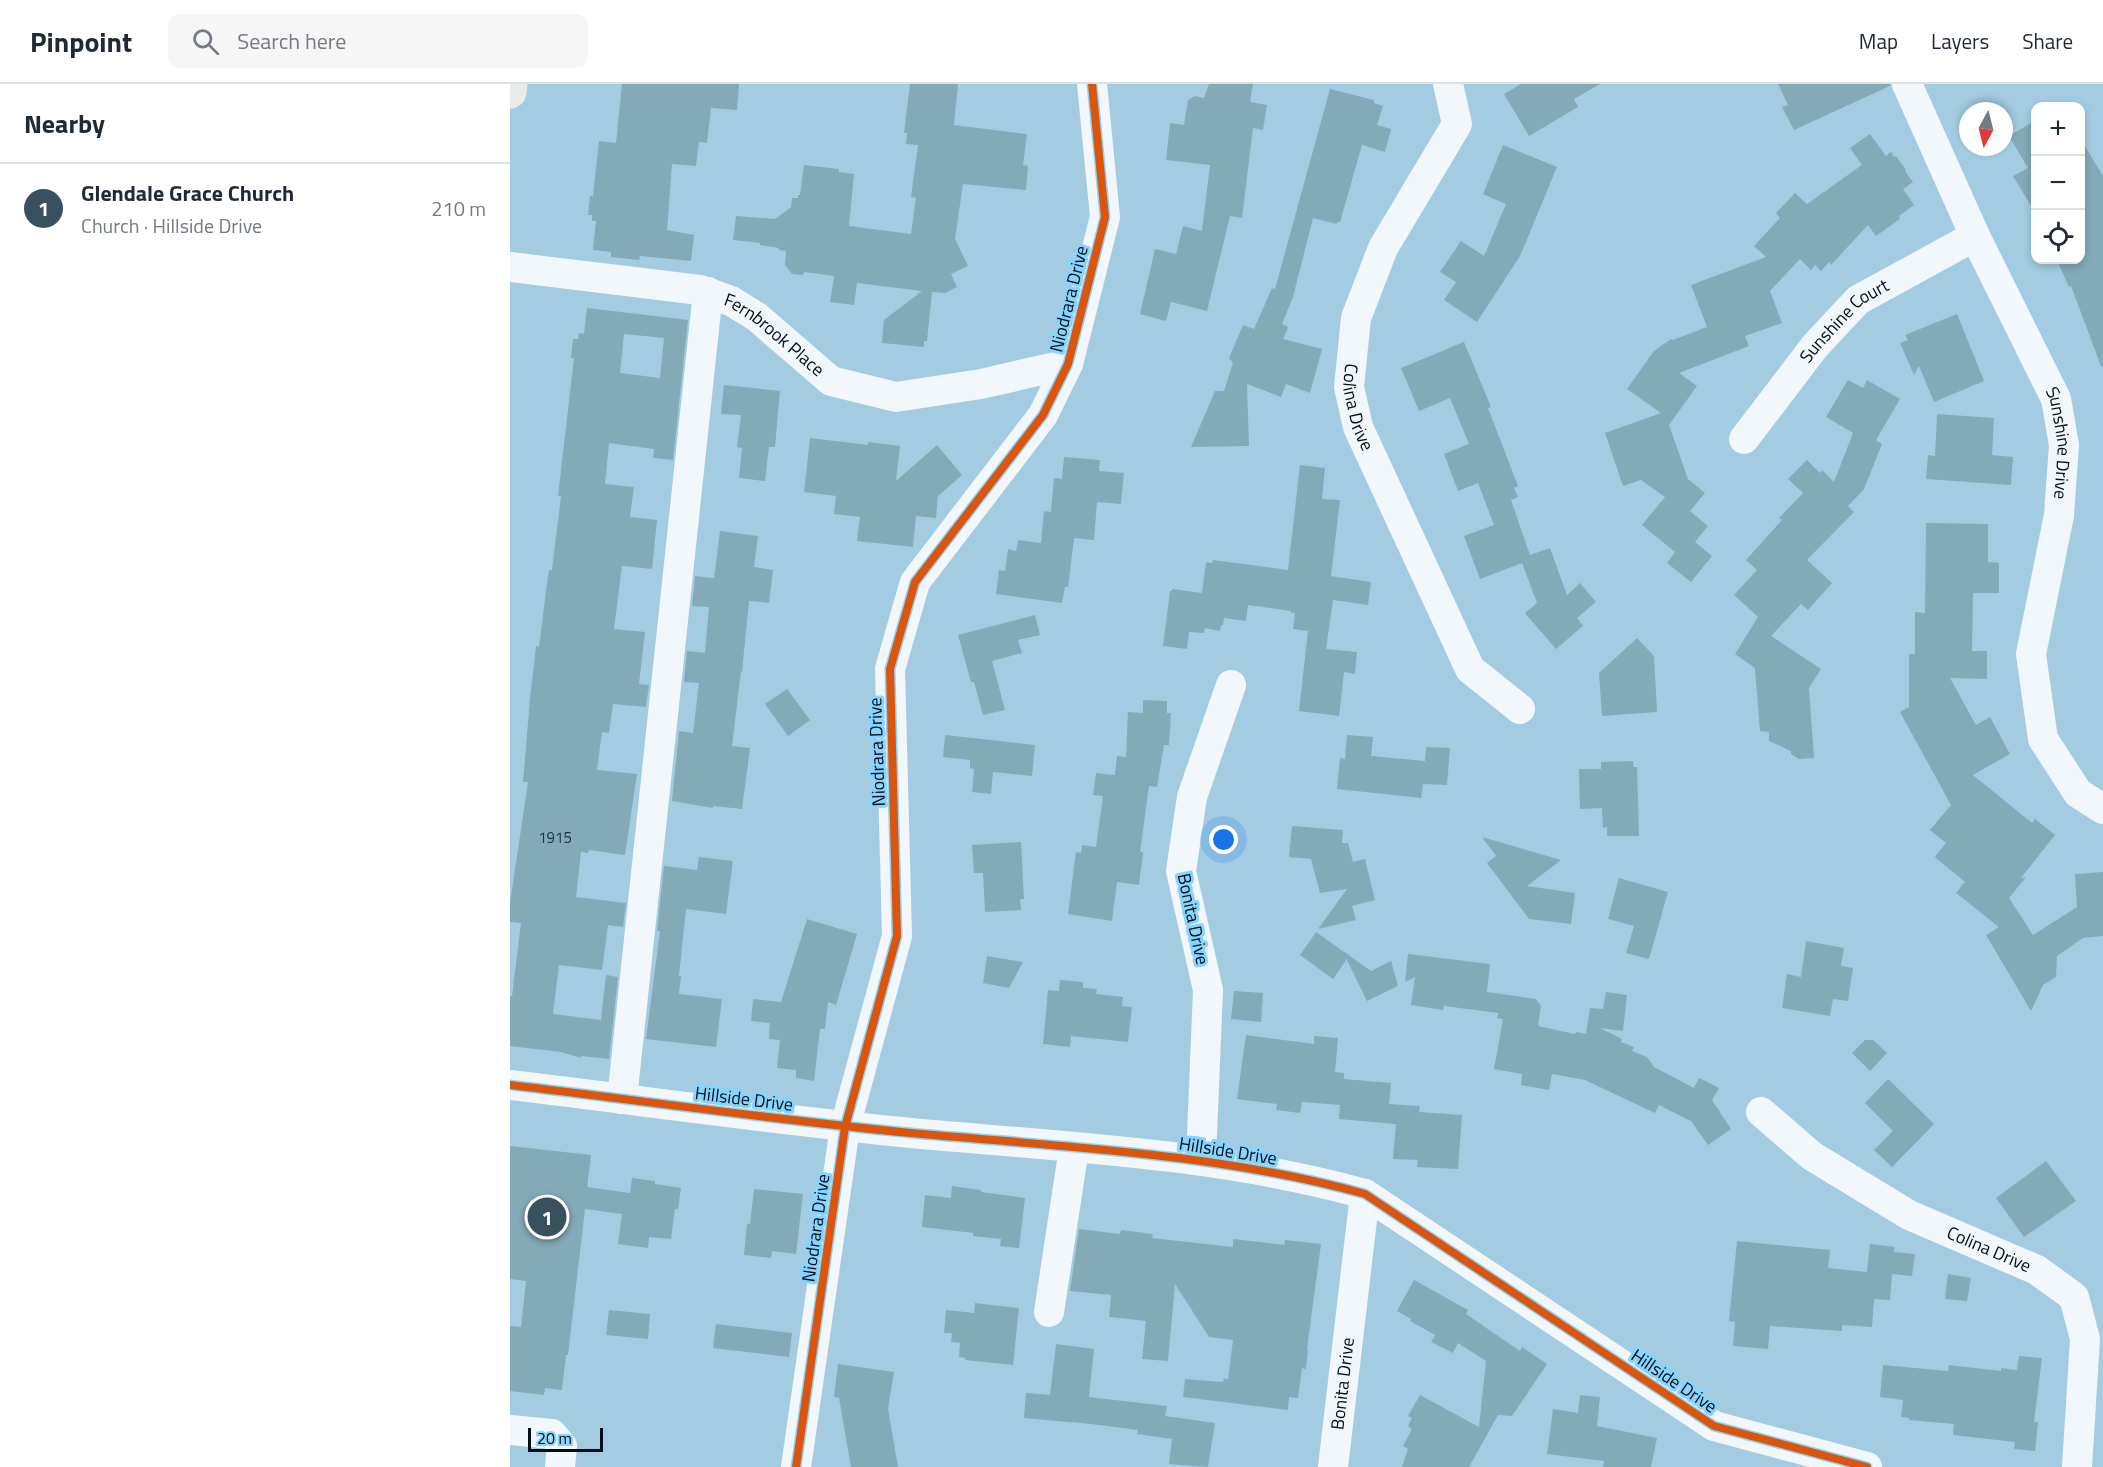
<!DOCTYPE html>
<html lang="en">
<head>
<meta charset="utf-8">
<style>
  body { margin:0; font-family:"Titillium Web",sans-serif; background:#f6f6f7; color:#1f2937 }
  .controls { position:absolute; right:18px; top:18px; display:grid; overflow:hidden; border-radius:12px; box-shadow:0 3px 9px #0003 }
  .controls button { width:54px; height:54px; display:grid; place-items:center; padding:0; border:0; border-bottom:2px solid #e0e1e3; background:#fff; color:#1f2937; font:30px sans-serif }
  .compass { position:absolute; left:1449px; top:18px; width:54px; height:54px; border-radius:50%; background:#fff; box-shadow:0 3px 9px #0003; rotate:187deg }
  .scale { position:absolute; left:18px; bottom:15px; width:75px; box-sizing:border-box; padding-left:6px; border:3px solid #000e19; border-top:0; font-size:16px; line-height:21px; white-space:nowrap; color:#000e19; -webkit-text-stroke:4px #88d4fd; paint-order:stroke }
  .you { position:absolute; left:714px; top:756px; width:21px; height:21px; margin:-15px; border:4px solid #fff; border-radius:50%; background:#1a73e8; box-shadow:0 0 0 9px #1a73e833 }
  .badge { display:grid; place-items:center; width:39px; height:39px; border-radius:50%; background:#39505f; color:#fff; font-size:20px; font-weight:700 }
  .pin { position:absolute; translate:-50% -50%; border:3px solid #fff; box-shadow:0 2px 6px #0006 }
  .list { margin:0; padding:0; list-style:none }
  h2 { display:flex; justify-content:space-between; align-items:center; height:78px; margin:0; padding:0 24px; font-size:26px }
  h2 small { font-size:20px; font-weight:400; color:#747a83 }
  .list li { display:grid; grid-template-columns:39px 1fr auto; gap:18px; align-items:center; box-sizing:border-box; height:90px; padding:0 24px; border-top:2px solid #e0e1e3 }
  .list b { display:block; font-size:22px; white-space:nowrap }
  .list p { margin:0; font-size:20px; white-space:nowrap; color:#747a83 }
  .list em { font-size:20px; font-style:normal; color:#747a83 }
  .icon { flex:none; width:33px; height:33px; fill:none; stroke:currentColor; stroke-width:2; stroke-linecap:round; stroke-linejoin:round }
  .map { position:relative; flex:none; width:1593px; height:1383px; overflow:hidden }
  header { display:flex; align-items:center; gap:36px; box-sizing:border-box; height:84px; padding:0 30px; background:#fff; border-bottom:2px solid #e0e1e3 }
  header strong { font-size:28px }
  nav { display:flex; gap:33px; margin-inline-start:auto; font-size:21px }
  .search { width:420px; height:54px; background:#f6f6f7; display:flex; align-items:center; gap:15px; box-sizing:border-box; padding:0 21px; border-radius:12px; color:#747a83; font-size:22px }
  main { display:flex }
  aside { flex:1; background:#fff }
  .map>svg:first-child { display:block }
  .building { fill:#84aab8; fill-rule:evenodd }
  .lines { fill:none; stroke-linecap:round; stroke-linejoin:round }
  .minor { stroke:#f1f7fb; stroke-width:30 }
  .major { stroke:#e9eaea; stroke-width:33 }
  .cycleway-casing { stroke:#88d4fd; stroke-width:11 }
  .cycleway { stroke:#dc550d; stroke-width:8 }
  .labels { text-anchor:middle; stroke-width:6; stroke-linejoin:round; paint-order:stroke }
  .number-label { font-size:15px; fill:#213541 }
  .street-label { font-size:18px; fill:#000e19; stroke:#88d4fd }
</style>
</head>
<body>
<header>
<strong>Pinpoint</strong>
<div class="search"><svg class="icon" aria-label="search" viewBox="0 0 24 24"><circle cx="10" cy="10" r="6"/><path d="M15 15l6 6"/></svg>Search here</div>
<nav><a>Map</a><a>Layers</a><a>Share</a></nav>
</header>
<main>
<aside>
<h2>Nearby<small></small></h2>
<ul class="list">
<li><span class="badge">1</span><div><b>Glendale Grace Church</b><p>Church · Hillside Drive</p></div><em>210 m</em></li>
</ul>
</aside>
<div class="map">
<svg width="1593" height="1383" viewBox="0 0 1593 1383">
  <rect width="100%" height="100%" fill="#a3cce2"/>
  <g class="building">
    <path d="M112 0H229L227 26 201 24 197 59 189 58 186 82 162 80 157 146 184 151 181 177 130 172 129 176 101 173V168L83 166 86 137H82V131H78L80 112H83L89 57 106 59Z"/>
    <path d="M400 0H448L444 41 517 50 513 81 518 82 516 106 453 100 445 155 458 182 441 190 447 203 435 209 422 208 417 257H414V263L372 259 374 236 412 207 347 199 344 221 320 218 324 192 295 188 292 191 282 190 275 181 276 167 269 166V164L250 161V159L223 156 226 132 265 135 281 123 282 114H288V111H290L294 81 329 85V88L344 90 339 142 401 150 406 114 401 113 408 61 396 60 397 49H394Z"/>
    <path d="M699 0H743L740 18 757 21 753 46 743 44 732 134 720 132 697 227 661 218 656 237 630 230 645 165 666 170 673 142 692 147 700 81 656 76 660 39 674 41 678 16 685 12 694 14Z"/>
    <path d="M1011 0H1090L1064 15 1068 23 1019 52 994 10Z"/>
    <path d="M1268 0H1380V2L1284 46 1272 23 1278 21Z"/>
    <path d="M820 5 864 16V19L873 22 867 41 881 45 875 68 852 61 830 138H827V140L803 134 783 213 772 240 778 243 773 255 812 265 800 309 776 300 771 313 737 300 739 362 681 363 705 307H714L723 279 719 274 733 241 744 245 762 204 765 205Z"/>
    <path d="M1526 36V130L1503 92 1518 84 1499 52Z"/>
    <path d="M1360 50 1376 72 1381 68 1384 73 1386 72 1396 86 1395 87 1403 98 1393 105 1404 121 1389 132 1390 135 1366 152 1358 141 1321 181 1319 178 1311 187 1305 181 1301 186 1290 175 1260 207 1272 239 1235 252 1239 262 1169 289 1187 302 1159 341 1178 395 1195 409 1180 427 1198 442 1185 458 1202 472 1181 498 1157 479 1165 468 1132 441 1155 413 1131 396 1113 402 1095 349 1151 329 1117 305 1144 267 1161 255 1163 256 1197 243 1181 201 1256 173 1244 162 1270 134 1266 129 1285 109 1297 120 1352 81 1340 64Z"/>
    <path d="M1570 54 1593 92V282H1591L1561 202 1559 203 1547 176H1570Z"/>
    <path d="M993 61 1047 83 1010 172 967 238 934 216 946 198 930 188 951 157 974 172 996 120 973 110Z"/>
    <path d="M77 224 178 236 163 376 143 374 144 365 99 359 95 400 124 403 120 433 147 436 142 485 112 482 104 545 135 548 129 600 139 601 136 623 103 620 99 649 92 648 87 686 127 690 115 771 79 766 78 769 71 768 66 813 116 819 113 843 98 841 92 886 49 881 43 930 91 936 96 891 108 893 99 975 71 972V974L51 968 0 962V912H2L11 839 0 838V819L18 698H13L20 615 26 562 29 563 36 507 39 486H42L51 412H48L64 274H61L63 255H68L69 249 74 250ZM114 250 154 254 150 294 110 289Z"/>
    <path d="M1447 230 1474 297 1424 318 1409 282 1404 291 1390 259 1398 256 1395 251Z"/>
    <path d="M954 258 981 323 978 324 1008 402 1004 404 1008 413 1001 416 1020 471 1040 464 1057 511 1070 499 1086 518 1067 534 1073 542 1046 565 1015 529 1027 519 1012 479 970 495 954 452 984 441 968 399 948 407 934 370 959 360 940 314 909 327 891 284Z"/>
    <path d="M1338 296 1353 304 1357 296 1390 315 1366 356 1372 360 1354 405 1338 422 1344 428 1297 476 1322 499 1298 526 1291 520 1261 552 1311 585 1299 604 1304 674 1289 675 1281 670V667L1259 657V648L1250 647 1245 584 1225 570 1248 533 1224 511 1247 486 1236 476 1272 436 1269 434 1293 409 1278 395 1297 376 1310 389 1312 386 1324 398 1343 349 1316 333Z"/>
    <path d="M214 301 270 307 265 363H259L255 397 229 394 232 364 227 363 231 331 211 330Z"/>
    <path d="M1427 330 1484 334 1482 371 1503 373 1501 401 1416 395 1418 371 1425 372Z"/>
    <path d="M300 354 358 361V358L390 362 386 397 427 361 452 391 428 412 426 434 406 432 403 463 347 457 350 433 324 430 326 412 294 408Z"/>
    <path d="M554 373 590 376 589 387 614 389 611 420 587 418 584 456 564 454 558 503H555L552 519 486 510 489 486 495 487 498 465 506 467 508 456 531 459 534 427 541 428 544 394 552 395Z"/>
    <path d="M790 381 815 384 812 415 830 416 821 492 861 498 858 521 823 516 816 565 847 568 845 590 834 588 829 632 789 627 798 547 783 545 785 529H781V527L738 521 736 537 714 534 713 541H711L710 547 695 544 694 549 679 548 677 565 653 562 660 507H662V505L692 509 696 478 702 479 703 476 778 486Z"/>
    <path d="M1416 439 1478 440V478L1489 479V509H1463L1462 567H1477V595L1440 594 1466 641 1480 633 1500 670 1463 691 1522 739 1525 735 1545 751 1511 794 1516 793 1499 814 1523 851 1567 823 1565 790 1593 788V852L1573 854 1547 872 1546 893 1533 901 1521 927 1476 851 1489 843 1446 809 1455 798 1425 773 1436 759 1420 746 1441 721 1390 628 1399 623V570H1405V528L1415 529Z"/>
    <path d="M210 447 248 452 244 483 263 486 259 519 239 517 232 588 231 587 222 662 240 664 232 725 203 722V724L162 717 169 647 183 649 189 599 174 598 177 567 195 569 199 523 182 522 185 492 204 494Z"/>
    <path d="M525 531 530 551 508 556 512 569 482 577 495 626 473 631 464 598H461L448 551Z"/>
    <path d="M1127 554 1144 572 1147 628 1092 632 1089 589Z"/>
    <path d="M277 605 300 636 278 652 255 620Z"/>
    <path d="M633 616 657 617V629H661L659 661H654L647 703 639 702 630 768H633L629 801 607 798 602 837 558 830 566 768 571 769 572 761 586 763 593 712 583 711 586 689 605 691 607 672 616 673 618 628 633 629Z"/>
    <path d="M435 651 525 661 522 692 483 688 481 710 462 708 464 685 460 684V676L433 673Z"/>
    <path d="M837 651 863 653 861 672 915 677 916 663 940 664 937 701 913 700 911 714 827 705 830 674 835 675Z"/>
    <path d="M1123 677 1124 683H1127L1129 752H1097V743L1093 744 1092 724 1070 725 1069 685H1091V678Z"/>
    <path d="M782 742 833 746 832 759H838L843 778 855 775 865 816 842 822 846 836 808 845 837 805 810 809 801 775 779 773Z"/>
    <path d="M972 753 1051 776 1017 802 1065 809 1061 840 1019 835 977 779 986 772Z"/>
    <path d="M511 758 514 815H510L511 826 475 828 473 789H464L462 761Z"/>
    <path d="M189 773 223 777 216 830 176 825 169 892H171L169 910 212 915 206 963 136 955 150 847H147L154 782 187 786Z"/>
    <path d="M1109 794 1158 808 1139 875 1116 869 1124 842 1098 835Z"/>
    <path d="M297 835 347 850 326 921 318 918 315 945H310L304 997 286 994V986L267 984 270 956 259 955 260 939 241 937 243 915 271 918Z"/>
    <path d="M806 848 861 887 881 877 888 902 857 917 836 874 835 878 823 895 790 871Z"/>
    <path d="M1296 857 1334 864 1331 882 1343 884 1338 917 1323 915 1320 932 1272 924 1277 890 1291 893Z"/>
    <path d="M898 870 980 880 977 908 1026 915 1031 922 1028 942 1065 950 1066 948 1076 950 1080 924 1093 925 1096 908 1117 911 1113 947 1090 944 1112 955 1111 958 1124 963 1122 967 1137 973 1144 983 1184 1004 1189 994 1209 1004 1202 1016 1221 1045 1198 1061 1181 1037 1149 1021 1145 1029 1075 996 1042 990 1039 1006 1011 1001 1012 990 984 985 993 935 987 934 988 929 934 922 933 926 901 921 905 893 895 898Z"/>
    <path d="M477 872 513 878 499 904 473 899Z"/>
    <path d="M550 896 573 898V904L587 905 586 910 613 913 612 922 622 923 618 958 561 952 560 963 533 960 538 906 549 907Z"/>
    <path d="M724 907 753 909 751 938 721 935Z"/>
    <path d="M736 951 804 960V952L828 954 825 988 834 989V995L881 999 879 1020 910 1022 909 1028 952 1031 948 1085 907 1083 908 1076 883 1075 886 1040 829 1035 830 1021 792 1018 790 1029 766 1026 767 1020 727 1015Z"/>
    <path d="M1355 956H1363L1377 969 1360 987 1342 969Z"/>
    <path d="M1378 995 1424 1040 1382 1083 1364 1066 1383 1047 1355 1019Z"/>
    <path d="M0 1062 81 1071 77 1103 120 1109 122 1094 145 1097V1100L171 1104 168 1125H165L161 1155 139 1153 138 1164 108 1160 112 1130 75 1125 58 1271H56L52 1306 35 1304 34 1311 0 1307V1242L11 1243 16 1197 0 1195Z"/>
    <path d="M1536 1077 1566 1117 1514 1153 1486 1114Z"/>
    <path d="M442 1102 471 1106V1108L515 1114 509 1164 490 1162 491 1155 463 1152V1149L412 1143 415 1111 441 1114Z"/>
    <path d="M244 1105 293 1110 286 1170 262 1167 261 1174 234 1171 237 1140H240Z"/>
    <path d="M569 1145 610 1150 611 1146 643 1150 642 1154 723 1163V1155L774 1161 775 1156 811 1160 797 1265H798L796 1285 792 1284 788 1314 779 1313 778 1326 673 1313 675 1295 713 1298 714 1294 718 1295 723 1256 699 1253 665 1200 658 1277 632 1275 636 1237 599 1233 601 1211 560 1207Z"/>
    <path d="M1227 1157 1320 1166 1318 1184 1357 1188 1360 1160 1385 1163 1384 1168 1405 1170 1402 1192 1382 1190 1380 1216 1364 1215 1362 1243 1332 1241V1247L1260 1242 1258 1265 1223 1262 1225 1238 1219 1237Z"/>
    <path d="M1438 1190 1461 1194 1457 1217 1435 1215Z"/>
    <path d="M904 1196 958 1226 956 1230 1010 1267 1012 1263 1037 1280 1002 1332 988 1331 959 1383H892L898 1365 893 1362 902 1345 898 1342 902 1334 898 1332 910 1311 969 1343 976 1277 948 1259 943 1269 921 1258 925 1251 900 1237 901 1235 887 1227Z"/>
    <path d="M465 1219 509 1224 503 1281 455 1276V1274L449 1273 450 1259 441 1258 442 1249H434L436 1226 464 1229Z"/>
    <path d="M99 1226 140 1230 138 1255 96 1251Z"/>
    <path d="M206 1240 282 1249 279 1273 203 1264Z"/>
    <path d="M546 1260 584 1265 579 1313 657 1322 655 1332 705 1339 698 1383 659 1380 662 1355 627 1350 628 1346 581 1340 514 1334 516 1309 540 1311Z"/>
    <path d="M1509 1272 1532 1274 1524 1338H1528L1525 1367 1504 1365 1505 1358 1443 1351 1444 1340 1399 1336V1334L1391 1333 1393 1316 1370 1313 1373 1281 1438 1287 1439 1281 1491 1287V1284L1507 1286Z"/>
    <path d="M328 1280 384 1288 378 1325 388 1383H341L329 1314 324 1313Z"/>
    <path d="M1070 1311 1090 1313 1087 1342 1147 1354 1141 1383H1093L1094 1377 1037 1370 1043 1325 1068 1329Z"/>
  </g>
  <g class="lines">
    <g class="minor">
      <path id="s1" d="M938 0 947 40 873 164 846 234 839 303 848 343 960 585 1010 625"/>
      <path id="s2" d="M1397 0 1465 152 1546 315 1554 361 1549 431 1521 570 1533 655 1568 709 1593 725"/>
      <path id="s3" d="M0 183 190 206 221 217 247 233 321 297 386 313 471 300 558 280"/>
      <path id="s4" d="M1234 355 1305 262 1348 216 1465 152"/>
      <path d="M0 1001C134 1017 267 1036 401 1049 553 1063 708 1069 855 1110L1204 1342 1357 1383"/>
      <path d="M112 1015 198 208"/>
      <path id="s5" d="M1251 1028 1302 1072 1399 1131 1527 1186 1564 1213 1575 1255 1567 1383"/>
      <path d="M691 1075 698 906 671 787 682 713 721 601"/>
      <path d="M539 1228 564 1064"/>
      <path d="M0 1346 42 1350 52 1362 50 1383"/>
      <path d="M286 1383 335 1043 387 852 380 585 405 498 533 331 558 280 595 133 582 0"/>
      <path id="s6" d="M823 1383 855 1110"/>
    </g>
    <path class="major" d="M0 8 1 0"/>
    <g class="cycleway-casing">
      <g id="cycleway">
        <path d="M0 1001C134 1017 267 1036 401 1049 553 1063 708 1069 855 1110L1204 1342 1357 1383"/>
        <path d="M286 1383 335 1043 387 852 380 585 405 498 533 331 558 280 595 133 582 0"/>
      </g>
    </g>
    <use href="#cycleway" class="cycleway"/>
  </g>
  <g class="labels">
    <g class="number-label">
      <text x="45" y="759">1915</text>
    </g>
    <g class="street-label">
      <text transform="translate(559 215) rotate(-76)" y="6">Niodrara Drive</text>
      <text dy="6" stroke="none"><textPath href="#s4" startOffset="156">Sunshine Court</textPath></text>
      <text dy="6" stroke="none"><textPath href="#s3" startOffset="279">Fernbrook Place</textPath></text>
      <text dy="6" stroke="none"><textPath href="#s1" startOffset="351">Colina Drive</textPath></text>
      <text dy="6" stroke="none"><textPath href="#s2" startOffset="393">Sunshine Drive</textPath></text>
      <text transform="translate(367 668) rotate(-92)" y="6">Niodrara Drive</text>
      <text transform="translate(683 835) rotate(78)" y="6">Bonita Drive</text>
      <text transform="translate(234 1015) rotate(7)" y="6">Hillside Drive</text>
      <text transform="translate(718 1067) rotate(9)" y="6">Hillside Drive</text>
      <text transform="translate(306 1144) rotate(-82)" y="6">Niodrara Drive</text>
      <text dy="6" stroke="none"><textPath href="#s5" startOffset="268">Colina Drive</textPath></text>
      <text transform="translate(1164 1297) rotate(34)" y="6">Hillside Drive</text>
      <text dy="6" stroke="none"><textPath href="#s6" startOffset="84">Bonita Drive</textPath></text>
    </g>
  </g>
</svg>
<div class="controls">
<button>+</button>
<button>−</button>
<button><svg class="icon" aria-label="locate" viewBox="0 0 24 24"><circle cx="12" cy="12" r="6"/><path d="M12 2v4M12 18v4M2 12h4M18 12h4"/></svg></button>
</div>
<svg class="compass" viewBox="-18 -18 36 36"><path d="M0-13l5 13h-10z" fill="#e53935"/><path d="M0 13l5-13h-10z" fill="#747a83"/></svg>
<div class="scale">20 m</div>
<div class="you"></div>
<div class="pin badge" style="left:37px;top:1133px">1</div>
</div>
</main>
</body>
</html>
